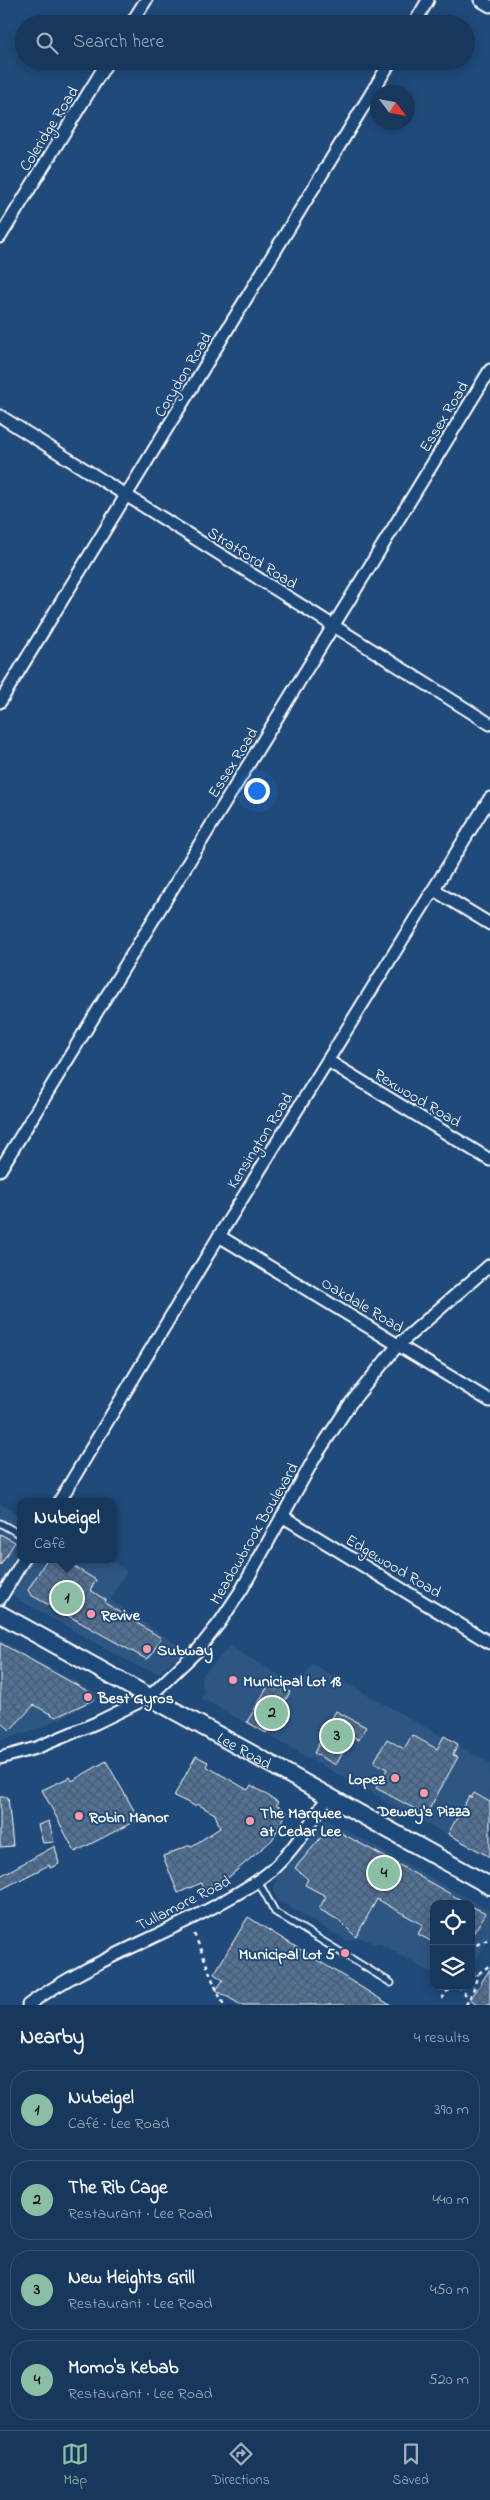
<!DOCTYPE html>
<html lang="en">
<head>
<meta charset="utf-8">
<style>
  body { margin:0; font-family:"Indie Flower",sans-serif; background:#244365; color:#f1f3f6 }
  .controls { position:absolute; right:15px; bottom:15px; display:grid; overflow:hidden; border-radius:10px; box-shadow:0 2px 12px #0003 }
  .controls button { width:45px; height:45px; display:grid; place-items:center; padding:0; border:0; border-bottom:1px solid #365272; background:#17385c; color:#f1f3f6; font:25px sans-serif }
  .compass { position:absolute; left:370px; top:85px; width:45px; height:45px; border-radius:50%; background:#17385c; box-shadow:0 2px 12px #0003; rotate:122deg }
  .you { position:absolute; left:256px; top:790px; width:18px; height:18px; margin:-12px; border:4px solid #fff; border-radius:50%; background:#1a73e8; box-shadow:0 0 0 8px #1a73e833 }
  .badge { display:grid; place-items:center; width:32px; height:32px; border-radius:50%; background:#8abfa5; color:#111; font-size:16px; font-weight:700 }
  .pin { position:absolute; translate:-50% -50%; border:2px solid #fff; box-shadow:0 1px 5px #0006 }
  .popup { position:absolute; left:17px; top:1498px; width:100px; height:65px; box-sizing:border-box; display:grid; place-content:center; border-radius:10px; background:#17385c; filter:drop-shadow(0 1px 4px #0005); font-size:16px; white-space:nowrap; color:#9eacbb }
  .popup b { font-size:19px; color:#f1f3f6 }
  .popup::after { content:''; position:absolute; left:50%; top:100%; margin-left:-10px; border:10px solid transparent; border-top-color:#17385c }
  .list { margin:0; padding:0; list-style:none }
  h2 { display:flex; justify-content:space-between; align-items:center; height:65px; margin:0; padding:0 20px; font-size:21px }
  h2 small { font-size:16px; font-weight:400; color:#9eacbb }
  .list li { display:grid; grid-template-columns:32px 1fr auto; gap:15px; align-items:center; box-sizing:border-box; height:80px; margin:0 10px 10px; padding:0 10px; border:1px solid #365272; border-radius:20px }
  .list b { display:block; font-size:19px; white-space:nowrap }
  .list p { margin:0; font-size:16px; white-space:nowrap; color:#9eacbb }
  .list em { font-size:16px; font-style:normal; color:#9eacbb }
  .icon { flex:none; width:28px; height:28px; fill:none; stroke:currentColor; stroke-width:2; stroke-linecap:round; stroke-linejoin:round }
  .map { position:relative; flex:none; width:490px; height:2005px; overflow:hidden }
  .search { position:absolute; background:#17385c; box-shadow:0 2px 12px #0003; left:15px; right:15px; top:15px; height:55px; display:flex; align-items:center; gap:12px; box-sizing:border-box; padding:0 18px; border-radius:28px; color:#9eacbb; font-size:19px }
  .sheet { height:425px; background:#17385c }
  nav { display:flex; justify-content:space-around; align-items:center; box-sizing:border-box; height:70px; border-top:1px solid #365272; background:#17385c; font-size:14px; color:#9eacbb }
  nav a { display:grid; justify-items:center; gap:2px }
  nav .on { color:#8abfa5 }
  .map>svg:first-child { display:block }
  .built { fill:#2e5683 }
  .building { fill:url(#building-cross-hatch); stroke:#fff }
  .lines { fill:none; stroke-linecap:round; stroke-linejoin:round }
  .service-casing { stroke:#fff; stroke-width:9 }
  .minor-casing { stroke:#fff; stroke-width:15 }
  .secondary-casing { stroke:#fff; stroke-width:20 }
  .path { stroke:#fff; stroke-width:2.5; stroke-dasharray:4 4; stroke-linecap:butt }
  .service { stroke:#1f4a7a; stroke-width:5.5 }
  .minor { stroke:#1f4a7a; stroke-width:11 }
  .secondary { stroke:#1f4a7a; stroke-width:16 }
  .poi-dot { fill:#ff9aa2; stroke:#1f4a7a; stroke-width:2 }
  .labels { text-anchor:middle; stroke-width:4; stroke-linejoin:round; paint-order:stroke }
  .street-label { font-size:16px; fill:#fff; stroke:#1f4a7a }
  .poi-label { font-size:16px; font-weight:bold; fill:#fff; stroke:#1f4a7a; text-anchor:start }
</style>
</head>
<body>
<div class="map">
<svg width="490" height="2005" viewBox="0 0 490 2005">
  <defs>
    <pattern id="building-cross-hatch" width="8" height="8" patternUnits="userSpaceOnUse" patternTransform="scale(1.25)"><rect width="8" height="8" fill="#507197"/><path d="M0 0l8 8M0 8l8-8" fill="none" stroke="#4e5b6a"/></pattern>
  </defs>
  <rect width="100%" height="100%" fill="#1f4a7a"/>
  <filter id="ink" filterUnits="userSpaceOnUse"><feTurbulence type="fractalNoise" baseFrequency=".02" numOctaves="2"/><feDisplacementMap in="SourceGraphic" scale="10" xChannelSelector="R" yChannelSelector="G"/><feConvolveMatrix kernelMatrix="1 2 1 2 8 2 1 2 1" color-interpolation-filters="sRGB"/></filter>
  <g filter="url(#ink)">
    <g class="built">
      <path d="M0 1504 21 1516V1559H107L127 1571 110 1600 185 1650 159 1673 137 1666 0 1589Z"/>
      <path d="M0 1640 96 1693V1700L41 1728 0 1740Z"/>
      <path d="M230 1646 299 1687 312 1664 490 1763V1859L201 1698 204 1694 201 1677Z"/>
      <path d="M326 1819 490 1911V1938L471 1969V1904H434V1975L379 1943H373L360 1938 347 1941 277 1900 274 1891 276 1876Z"/>
    </g>
    <g class="building">
      <path d="M0 1534 15 1542 0 1566Z"/>
      <path d="M47 1559H72L70 1564 96 1580 90 1590 106 1600 105 1603 161 1638 150 1657 146 1659 31 1595 28 1590Z"/>
      <path d="M0 1643 93 1694V1700L56 1717 34 1705 10 1730 0 1721Z"/>
      <path d="M271 1681 290 1692 266 1733 247 1722Z"/>
      <path d="M336 1711 366 1727 359 1740 352 1736 336 1765 314 1753Z"/>
      <path d="M412 1735 437 1749 444 1736 458 1744 453 1755 458 1757 426 1815 376 1788 387 1769 374 1762 387 1739 404 1749Z"/>
      <path d="M196 1756 208 1762 206 1766 248 1790 251 1785 278 1802 276 1805 287 1812 272 1840 229 1877 203 1889 201 1883 178 1893 163 1856 190 1845 192 1846 220 1828 215 1814 197 1804 195 1806 174 1796Z"/>
      <path d="M106 1761 139 1819 75 1852 42 1790 70 1777 72 1781Z"/>
      <path d="M474 1793 490 1802V1857L448 1834 469 1796 471 1798Z"/>
      <path d="M0 1797H8L13 1846 0 1847Z"/>
      <path d="M49 1821 54 1842 43 1843 38 1825Z"/>
      <path d="M330 1827 394 1862 468 1904H434V1943L418 1934 423 1925 377 1899 356 1937 340 1921 319 1909 326 1896 305 1885 308 1879 295 1868Z"/>
      <path d="M55 1846 59 1864 50 1868 49 1865 0 1890V1876Z"/>
      <path d="M471 1906 486 1913 471 1937Z"/>
      <path d="M248 1917 259 1924 390 2005H241L216 1990 223 1980 214 1974Z"/>
      <path d="M490 1969V2005H477L470 2000Z"/>
    </g>
    <g class="lines">
      <g class="service-casing">
        <g id="service">
          <path d="M0 1523 21 1535"/>
          <path d="M258 1881 275 1912 391 1983"/>
        </g>
      </g>
      <g class="minor-casing">
        <g id="minor">
          <path d="M480 0 490 6"/>
          <path d="M131 24 146 0"/>
          <path d="M414 24 428 0"/>
          <path d="M0 237 108 61"/>
          <path d="M0 416 490 724"/>
          <path d="M0 702 391 61"/>
          <path d="M434 890 490 924"/>
          <path d="M328 1061 490 1160"/>
          <path d="M0 1170 490 370"/>
          <path d="M219 1236 490 1401"/>
          <path d="M59 1502 219 1236 490 798"/>
          <path d="M282 1516 490 1643"/>
          <path d="M0 1599 24 1559"/>
          <path d="M0 1758 36 1748 96 1723 149 1697 198 1650 220 1622 242 1589 315 1457 350 1404 398 1345 490 1265"/>
          <path d="M28 2005C86 1963 154 1940 217 1905 236 1894 258 1883 274 1868 296 1847 311 1822 327 1798"/>
        </g>
      </g>
      <g class="secondary-casing">
        <g id="secondary">
          <path id="s1" d="M0 1614 490 1886"/>
        </g>
      </g>
      <g class="path">
        <path d="M194 1934C205 1957 212 1983 224 2005"/>
        <path d="M471 1951 478 1944 490 1939"/>
        <path d="M471 1975 478 1974 490 1965"/>
        <path d="M458 1986 468 1997"/>
        <path d="M442 1999 446 1992 457 1986"/>
        <path d="M466 2005 473 1991 478 1974"/>
      </g>
      <use href="#service" class="service"/>
      <use href="#minor" class="minor"/>
      <use href="#secondary" class="secondary"/>
    </g>
  </g>
  <g class="poi-dot">
    <circle cx="91" cy="1614" r="5"/>
    <circle cx="147" cy="1649" r="5"/>
    <circle cx="233" cy="1680" r="5"/>
    <circle cx="88" cy="1697" r="5"/>
    <circle cx="395" cy="1778" r="5"/>
    <circle cx="424" cy="1793" r="5"/>
    <circle cx="79" cy="1816" r="5"/>
    <circle cx="250" cy="1821" r="5"/>
    <circle cx="345" cy="1953" r="5"/>
  </g>
  <g class="labels">
    <g class="street-label">
      <text transform="translate(48 128) rotate(-58)" y="6">Coleridge Road</text>
      <text transform="translate(182 374) rotate(-59)" y="6">Corydon Road</text>
      <text transform="translate(443 416) rotate(-59)" y="6">Essex Road</text>
      <text transform="translate(253 557) rotate(32)" y="6">Stratford Road</text>
      <text transform="translate(232 762) rotate(-58)" y="6">Essex Road</text>
      <text transform="translate(418 1097) rotate(31)" y="6">Rexwood Road</text>
      <text transform="translate(259 1140) rotate(-58)" y="6">Kensington Road</text>
      <text transform="translate(363 1304) rotate(31)" y="6">Oakdale Road</text>
      <text transform="translate(253 1533) rotate(-60)" y="6">Meadowbrook Boulevard</text>
      <text transform="translate(394 1565) rotate(31)" y="6">Edgewood Road</text>
      <text dy="6" stroke="none"><textPath href="#s1" startOffset="280">Lee Road</textPath></text>
      <text transform="translate(183 1902) rotate(-27)" y="6">Tullamore Road</text>
    </g>
    <g class="poi-label">
      <text x="101" y="1620">Revive</text>
      <text x="157" y="1655">Subway</text>
      <text x="243" y="1686">Municipal Lot 18</text>
      <text x="98" y="1703">Best Gyros</text>
      <text x="385" y="1784" text-anchor="end">Lopez</text>
      <text x="424" y="1816" text-anchor="middle">Dewey's Pizza</text>
      <text x="260" y="1818">The Marquee<tspan x="260" dy="18">at Cedar Lee</tspan></text>
      <text x="89" y="1822">Robin Manor</text>
      <text x="335" y="1959" text-anchor="end">Municipal Lot 5</text>
    </g>
  </g>
</svg>
<div class="controls">
<button><svg class="icon" aria-label="locate" viewBox="0 0 24 24"><circle cx="12" cy="12" r="6"/><path d="M12 2v4M12 18v4M2 12h4M18 12h4"/></svg></button>
<button><svg class="icon" aria-label="layers" viewBox="0 0 24 24"><path d="M12 4l9 5-9 5-9-5zM3 14l9 5 9-5"/></svg></button>
</div>
<svg class="compass" viewBox="-18 -18 36 36"><path d="M0-13l5 13h-10z" fill="#e53935"/><path d="M0 13l5-13h-10z" fill="#9eacbb"/></svg>
<div class="you"></div>
<div class="pin badge" style="left:67px;top:1598px">1</div>
<div class="popup"><b>Nubeigel</b>Café</div>
<div class="pin badge" style="left:272px;top:1713px">2</div>
<div class="pin badge" style="left:337px;top:1736px">3</div>
<div class="pin badge" style="left:384px;top:1873px">4</div>
<div class="search"><svg class="icon" aria-label="search" viewBox="0 0 24 24"><circle cx="10" cy="10" r="6"/><path d="M15 15l6 6"/></svg>Search here</div>
</div>
<section class="sheet">
<h2>Nearby<small>4 results</small></h2>
<ul class="list">
<li><span class="badge">1</span><div><b>Nubeigel</b><p>Café · Lee Road</p></div><em>390 m</em></li>
<li><span class="badge">2</span><div><b>The Rib Cage</b><p>Restaurant · Lee Road</p></div><em>440 m</em></li>
<li><span class="badge">3</span><div><b>New Heights Grill</b><p>Restaurant · Lee Road</p></div><em>450 m</em></li>
<li><span class="badge">4</span><div><b>Momo's Kebab</b><p>Restaurant · Lee Road</p></div><em>520 m</em></li>
</ul>
</section>
<nav>
<a class="on"><svg class="icon" aria-label="map" viewBox="0 0 24 24"><path d="M3 6l6-2 6 2 6-2v14l-6 2-6-2-6 2zM9 4v14M15 6v14"/></svg>Map</a>
<a><svg class="icon" aria-label="directions" viewBox="0 0 24 24"><path d="M12 3l9 9-9 9-9-9zM9 14v-3h6M13 9l2 2-2 2"/></svg>Directions</a>
<a><svg class="icon" aria-label="saved" viewBox="0 0 24 24"><path d="M7 4h10v16l-5-4-5 4z"/></svg>Saved</a>
</nav>
</body>
</html>
